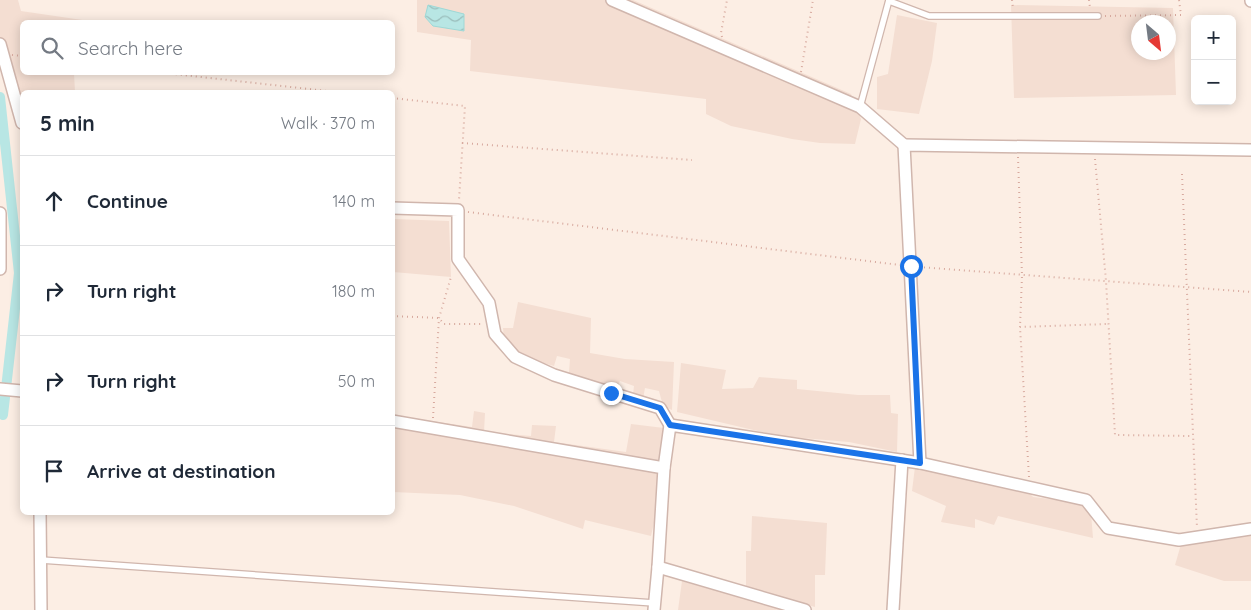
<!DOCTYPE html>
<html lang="en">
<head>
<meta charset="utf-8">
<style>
  body { margin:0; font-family:Quicksand,sans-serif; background:#f2f2f3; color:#1f2937 }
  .controls { position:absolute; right:15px; top:15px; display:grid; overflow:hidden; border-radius:8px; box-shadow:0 2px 12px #0003 }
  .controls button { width:45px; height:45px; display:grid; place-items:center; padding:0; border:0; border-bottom:1px solid #e0e1e3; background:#fff; color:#1f2937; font:25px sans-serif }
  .compass { position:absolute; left:1131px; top:15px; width:45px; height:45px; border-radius:50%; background:#fff; box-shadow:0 2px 12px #0003; rotate:152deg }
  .stop { position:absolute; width:15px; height:15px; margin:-11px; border:4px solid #1a73e8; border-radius:50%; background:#fff }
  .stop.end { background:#1a73e8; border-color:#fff; box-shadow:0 1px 5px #0008 }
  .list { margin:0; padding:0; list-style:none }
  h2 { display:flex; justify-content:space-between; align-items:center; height:65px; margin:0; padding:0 20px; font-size:21px }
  h2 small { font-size:16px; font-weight:400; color:#747a83 }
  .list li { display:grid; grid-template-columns:32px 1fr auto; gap:15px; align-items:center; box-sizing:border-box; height:90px; padding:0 20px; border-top:1px solid #e0e1e3 }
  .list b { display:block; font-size:19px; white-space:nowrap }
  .list em { font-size:16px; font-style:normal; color:#747a83 }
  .icon { flex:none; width:28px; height:28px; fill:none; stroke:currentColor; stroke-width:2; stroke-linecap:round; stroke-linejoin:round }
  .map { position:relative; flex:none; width:1251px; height:610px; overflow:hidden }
  .search { position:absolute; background:#fff; box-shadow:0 2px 12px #0003; left:20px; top:20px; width:375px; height:55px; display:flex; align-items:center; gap:12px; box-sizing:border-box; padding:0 18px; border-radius:8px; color:#747a83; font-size:19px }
  .panel { position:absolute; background:#fff; box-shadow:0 2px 12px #0003; left:20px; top:90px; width:375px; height:425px; border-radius:8px }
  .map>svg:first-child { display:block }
  .residential { fill:#f4ded2; fill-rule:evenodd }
  .water { fill:url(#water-waves); stroke:#9ed8d6 }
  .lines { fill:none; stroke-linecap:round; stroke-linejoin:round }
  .canal { stroke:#b8e6e4; stroke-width:10 }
  .service-casing { stroke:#d0b6ad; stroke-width:8 }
  .minor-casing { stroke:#d0b6ad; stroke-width:14 }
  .path { stroke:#d7a99e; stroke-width:2; stroke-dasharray:1 4; stroke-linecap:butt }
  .service { stroke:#fff; stroke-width:5.5 }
  .minor { stroke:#fff; stroke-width:11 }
  .route { stroke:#1a73e8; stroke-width:6 }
</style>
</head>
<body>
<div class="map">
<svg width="1251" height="610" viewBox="0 0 1251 610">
  <defs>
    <pattern id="water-waves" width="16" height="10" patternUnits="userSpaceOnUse" patternTransform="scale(1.25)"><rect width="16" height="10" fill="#b8e6e4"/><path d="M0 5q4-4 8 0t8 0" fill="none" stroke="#9abdbb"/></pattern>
  </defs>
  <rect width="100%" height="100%" fill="#fceee4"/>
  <g class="residential">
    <path d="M0 0H18L21 11 96 22H22V72L74 73 75 92H22V111L0 44Z"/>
    <path d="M417 0H633L851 94 861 119 855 144 820 143 792 139 731 126 706 114V99L470 71 471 40 417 32Z"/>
    <path d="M1011 5 1173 8 1176 95 1014 98ZM1138 22H1168V52H1138Z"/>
    <path d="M897 15 937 23 932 61 919 114 877 109V77L888 74Z"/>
    <path d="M393 219 449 221 451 277 393 272Z"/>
    <path d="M518 302 591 318 590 353 625 359 674 362 672 410 663 406 659 391 645 388 643 399 633 395 634 386 620 381 617 389 569 373 570 359 557 356 554 366 537 361 509 348 510 341 504 340 503 328H513Z"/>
    <path d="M681 363 726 370 722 389 753 388 759 377 797 380V389L858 395H890L891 413 898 414 897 452 849 442 779 436 677 412Z"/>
    <path d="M474 411 485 413 484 432 531 436 532 425 556 426 554 442 626 452 631 424 664 428 656 514 651 536 585 520 583 529 514 506 460 495 393 492 392 415 472 427Z"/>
    <path d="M915 467 1027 490 1033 497 1084 503 1091 513 1093 538 998 516 994 525 975 519V528L941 522 946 506 912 491Z"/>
    <path d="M752 516 827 523 825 575H815V607L746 588V551H751Z"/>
    <path d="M1251 523V581H1224L1175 565 1184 534Z"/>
    <path d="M682 581 781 609 785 610H678Z"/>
  </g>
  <path class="water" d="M428 5 464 14V31L433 26 425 17Z"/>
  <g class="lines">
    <path class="canal" d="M0 97 19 273 3 415"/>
    <g class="service-casing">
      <g id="service">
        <path d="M889 1 929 16H1098"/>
        <path d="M860 107 889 0"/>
        <path d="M41 560 654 603"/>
      </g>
    </g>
    <g class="minor-casing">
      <g id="minor">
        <path d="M612 0 860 107 904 145"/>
        <path d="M1251 0V1"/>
        <path d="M0 44 22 123"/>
        <path d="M392 208 458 210V259L489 303 495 334 515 357 554 375 660 408 670 425"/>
        <path d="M0 213V269"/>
        <path d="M0 389 22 391"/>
        <path d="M392 421 664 468 658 567"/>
        <path d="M920 463 904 145 1251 150"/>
        <path d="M664 468 670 425 920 463 1086 500 1108 528 1179 540 1251 529"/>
        <path d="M40 512 41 610"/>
        <path d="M654 610 658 567 805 610"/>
        <path d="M893 610 902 460"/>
      </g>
    </g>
    <g class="path">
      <path d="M1012 0 1013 8"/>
      <path d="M1089 0 1090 8"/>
      <path d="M1105 16 1181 15 1179 0"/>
      <path d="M722 37 721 33 727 0"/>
      <path d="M12 55 22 56"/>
      <path d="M156 72 336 92"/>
      <path d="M801 72 813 0"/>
      <path d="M392 98 465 106 459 200"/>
      <path d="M462 143 692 160"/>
      <path d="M1018 157 1022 276 1020 327"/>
      <path d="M1095 159 1106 281 1115 435 1192 436"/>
      <path d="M1182 174 1197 528"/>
      <path d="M468 212 900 265"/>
      <path d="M919 267 1251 292"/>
      <path d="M392 316 439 318 444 324H483"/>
      <path d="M433 418 439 318 451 277"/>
      <path d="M1029 477 1020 327 1107 324"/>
    </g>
    <use href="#service" class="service"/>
    <use href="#minor" class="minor"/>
  </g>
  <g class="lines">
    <path class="route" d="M611 393 660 408 670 425 920 463 911 266"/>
  </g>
</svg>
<div class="controls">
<button>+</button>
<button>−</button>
</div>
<svg class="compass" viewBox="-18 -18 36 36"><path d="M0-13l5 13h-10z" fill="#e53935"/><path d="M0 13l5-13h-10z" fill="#747a83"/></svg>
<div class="stop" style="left:911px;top:266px"></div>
<div class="stop end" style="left:611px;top:393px"></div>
<div class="search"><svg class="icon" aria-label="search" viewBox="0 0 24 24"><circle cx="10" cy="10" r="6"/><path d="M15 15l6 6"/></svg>Search here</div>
<section class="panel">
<h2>5 min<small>Walk · 370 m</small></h2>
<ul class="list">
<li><svg class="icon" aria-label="ahead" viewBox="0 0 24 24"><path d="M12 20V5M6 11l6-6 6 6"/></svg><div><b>Continue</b></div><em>140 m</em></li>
<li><svg class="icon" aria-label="right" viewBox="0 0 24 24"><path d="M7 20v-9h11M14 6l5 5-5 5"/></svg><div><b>Turn right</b></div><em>180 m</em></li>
<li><svg class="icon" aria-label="right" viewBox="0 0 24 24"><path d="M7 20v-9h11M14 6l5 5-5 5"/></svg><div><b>Turn right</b></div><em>50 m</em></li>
<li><svg class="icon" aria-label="arrive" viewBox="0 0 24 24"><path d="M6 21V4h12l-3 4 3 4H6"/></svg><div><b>Arrive at destination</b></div></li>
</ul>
</section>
</div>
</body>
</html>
